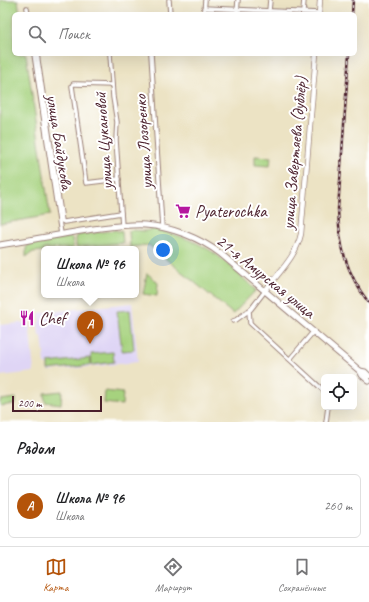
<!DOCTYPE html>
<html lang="ru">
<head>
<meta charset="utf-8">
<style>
  body { margin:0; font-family:Caveat,sans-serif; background:#f6f6f6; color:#202124 }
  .controls { position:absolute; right:12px; bottom:12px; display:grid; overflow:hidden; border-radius:6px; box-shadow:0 4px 16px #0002 }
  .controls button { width:36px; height:36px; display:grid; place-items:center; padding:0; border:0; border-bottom:1px solid #e0e0e0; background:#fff; color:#202124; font:20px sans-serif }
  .scale { position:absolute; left:12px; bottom:10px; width:90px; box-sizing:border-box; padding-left:4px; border:2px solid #4a1f2b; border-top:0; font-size:11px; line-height:14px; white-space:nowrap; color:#4a1f2b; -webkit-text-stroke:3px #fff; paint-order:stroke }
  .you { position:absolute; left:163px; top:250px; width:14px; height:14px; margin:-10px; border:3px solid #fff; border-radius:50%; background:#1a73e8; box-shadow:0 0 0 6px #1a73e833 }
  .badge { display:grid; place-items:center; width:26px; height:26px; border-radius:50%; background:#b45309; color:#fff; font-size:13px; font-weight:700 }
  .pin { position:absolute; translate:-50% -33px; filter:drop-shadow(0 1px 2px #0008) }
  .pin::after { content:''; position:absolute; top:21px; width:14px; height:12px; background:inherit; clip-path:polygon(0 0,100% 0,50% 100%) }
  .popup { position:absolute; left:41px; top:246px; width:98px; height:52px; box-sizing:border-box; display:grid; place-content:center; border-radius:6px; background:#fff; filter:drop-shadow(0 1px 3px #0005); font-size:13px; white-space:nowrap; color:#757577 }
  .popup b { font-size:15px; color:#202124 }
  .popup::after { content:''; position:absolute; left:50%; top:100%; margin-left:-8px; border:8px solid transparent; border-top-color:#fff }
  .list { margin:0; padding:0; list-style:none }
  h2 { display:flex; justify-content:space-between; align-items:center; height:52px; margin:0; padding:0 16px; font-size:17px }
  h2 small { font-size:13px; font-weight:400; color:#757577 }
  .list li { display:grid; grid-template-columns:26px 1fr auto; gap:12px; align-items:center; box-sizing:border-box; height:64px; margin:0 8px 8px; padding:0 8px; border:1px solid #e0e0e0; border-radius:6px }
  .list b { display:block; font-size:15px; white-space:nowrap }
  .list p { margin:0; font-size:13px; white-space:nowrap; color:#757577 }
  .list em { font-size:13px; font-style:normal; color:#757577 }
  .icon { flex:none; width:22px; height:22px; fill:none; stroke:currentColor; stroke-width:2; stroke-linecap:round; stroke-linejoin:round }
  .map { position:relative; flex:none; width:369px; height:422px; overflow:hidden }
  .search { position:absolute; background:#fff; box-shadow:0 4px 16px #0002; left:12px; right:12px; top:12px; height:44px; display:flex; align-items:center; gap:10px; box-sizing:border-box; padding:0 14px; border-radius:6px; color:#757577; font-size:15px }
  .sheet { height:124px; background:#fff }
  nav { display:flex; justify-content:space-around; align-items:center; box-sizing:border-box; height:56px; border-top:1px solid #e0e0e0; background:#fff; font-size:11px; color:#757577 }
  nav a { display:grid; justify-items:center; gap:2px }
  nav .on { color:#b45309 }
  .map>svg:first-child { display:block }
  .built { fill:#dfd5f5 }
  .green { fill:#a6d27e; stroke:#787854 }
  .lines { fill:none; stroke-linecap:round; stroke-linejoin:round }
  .minor-casing { stroke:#9b8178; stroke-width:5.5 }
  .tertiary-casing { stroke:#9b8178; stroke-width:6 }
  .secondary-casing { stroke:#9b8178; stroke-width:7 }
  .minor { stroke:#fff; stroke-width:3.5 }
  .tertiary { stroke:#fff; stroke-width:4.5 }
  .secondary { stroke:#fff; stroke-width:5 }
  .rail-casing { stroke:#4a1f2b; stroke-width:2.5 }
  .rail { stroke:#fff; stroke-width:1; stroke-dasharray:3; stroke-linecap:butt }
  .labels { text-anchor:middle; stroke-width:4; stroke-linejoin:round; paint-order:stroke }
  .street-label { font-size:17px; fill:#4a1f2b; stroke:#fff }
  .poi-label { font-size:17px; fill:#4a1f2b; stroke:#fff; text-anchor:start }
</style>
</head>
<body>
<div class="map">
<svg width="369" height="422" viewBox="0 0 369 422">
  <rect width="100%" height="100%" fill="#fff"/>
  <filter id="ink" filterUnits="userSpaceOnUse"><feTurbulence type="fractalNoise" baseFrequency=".025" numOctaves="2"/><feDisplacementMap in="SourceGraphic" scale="8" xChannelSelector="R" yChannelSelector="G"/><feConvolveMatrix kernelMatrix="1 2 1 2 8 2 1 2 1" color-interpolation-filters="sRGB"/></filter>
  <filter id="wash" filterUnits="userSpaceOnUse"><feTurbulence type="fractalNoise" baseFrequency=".012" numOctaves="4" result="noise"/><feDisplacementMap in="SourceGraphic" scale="16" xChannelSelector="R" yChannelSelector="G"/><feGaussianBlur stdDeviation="0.9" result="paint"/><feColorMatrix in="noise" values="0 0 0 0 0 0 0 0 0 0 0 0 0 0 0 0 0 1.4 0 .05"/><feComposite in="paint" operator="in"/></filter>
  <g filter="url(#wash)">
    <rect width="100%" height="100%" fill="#ece3c4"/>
    <g class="built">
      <path d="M132 303 138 362 48 371 47 365 45 364 42 336H39L38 324 40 319 39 313Z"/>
      <path d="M29 322 34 372 0 376V325Z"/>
    </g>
    <g class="green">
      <path d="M0 0H18L20 14H14V54H26L50 215 0 224Z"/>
      <path d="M255 156 271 157 270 166 255 165Z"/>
      <path d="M154 229C173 233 196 241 211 251 228 262 241 277 256 290L233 314 149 245 130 247 129 231 131 230 145 231Z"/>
      <path d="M116 230 117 231H121L122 232 123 243 76 247V238L78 235Z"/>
      <path d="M71 237 72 238 73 248 44 249V251L33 252 26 257V248L29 244Z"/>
      <path d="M147 273 158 283 157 296 143 294Z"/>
      <path d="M130 310 134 350 122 351 117 311Z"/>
      <path d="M113 352 114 362 92 365 91 354Z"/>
      <path d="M90 358 91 365 48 370V363Z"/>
      <path d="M62 391 61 404 45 402 44 393Z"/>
      <path d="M105 391 123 393 122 405 104 403Z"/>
      <path d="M16 398V404L0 406V400Z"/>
    </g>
  </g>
  <g filter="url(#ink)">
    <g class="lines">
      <g class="minor-casing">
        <g id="minor">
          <path d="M169 0 170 14"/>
          <path d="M27 8 28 14"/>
          <path d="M204 8 319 13"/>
          <path d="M269 11 270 0"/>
          <path d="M303 12 304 0"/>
          <path d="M204 14 205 0"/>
          <path d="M237 14 238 0"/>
          <path d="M34 54 61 234"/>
          <path d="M37 54 62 221 64 222 121 213"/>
          <path d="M110 54 113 97 117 122 116 140 122 226"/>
          <path d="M151 54 162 227"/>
          <path d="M112 85 76 84H73L72 86 86 183 119 179"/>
          <path d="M249 311 250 323 324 391"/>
          <path d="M233 321 236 320 251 309 265 291"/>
          <path d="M290 359 313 332"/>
          <path d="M326 422 328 407"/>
        </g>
      </g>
      <g class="tertiary-casing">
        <g id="tertiary">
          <path d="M319 14 320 0"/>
          <path d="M265 291C278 273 296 257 301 234L316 54"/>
        </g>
      </g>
      <g class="secondary-casing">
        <g id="secondary">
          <path d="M0 245C31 240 62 234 93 229 110 227 128 224 145 225 172 227 200 238 221 254L360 371 362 375 369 381"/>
          <path d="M360 371 365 372 369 376"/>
        </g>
      </g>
      <use href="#minor" class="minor"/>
      <use href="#tertiary" class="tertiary"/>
      <use href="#secondary" class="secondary"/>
      <g class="rail-casing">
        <g id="rail">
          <path d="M352 14 353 0"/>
          <path d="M349 54 338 209C339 246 346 273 369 303"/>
        </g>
      </g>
      <use href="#rail" class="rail"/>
    </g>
  </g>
  <defs>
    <g id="supermarket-bare" transform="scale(1.2)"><path d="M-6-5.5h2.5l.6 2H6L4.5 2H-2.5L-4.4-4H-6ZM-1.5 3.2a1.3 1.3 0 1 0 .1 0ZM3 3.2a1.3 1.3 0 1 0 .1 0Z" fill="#b5179e" stroke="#fff" stroke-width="2.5" paint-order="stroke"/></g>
    <g id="restaurant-bare" transform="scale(1.2)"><path d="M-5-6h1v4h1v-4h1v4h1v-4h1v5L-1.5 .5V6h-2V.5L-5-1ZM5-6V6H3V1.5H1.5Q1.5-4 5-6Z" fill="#b5179e" stroke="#fff" stroke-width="2.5" paint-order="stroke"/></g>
  </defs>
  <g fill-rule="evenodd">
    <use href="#supermarket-bare" x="183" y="211"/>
    <use href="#restaurant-bare" x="27" y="318"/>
  </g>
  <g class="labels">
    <g class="street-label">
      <text transform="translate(103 141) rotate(-94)" y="6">улица Цукановой</text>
      <text transform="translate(60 142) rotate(81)" y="6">улица Байдукова</text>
      <text transform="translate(143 142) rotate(-94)" y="6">улица Лозоренко</text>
      <text transform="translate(294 153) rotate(-85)" y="6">улица Завертяева (дублёр)</text>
      <text transform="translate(266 276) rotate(39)" y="6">21-я Амурская улица</text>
    </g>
    <g class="poi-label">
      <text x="195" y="217">Pyaterochka</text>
      <text x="39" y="324">Chef</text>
    </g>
  </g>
</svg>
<div class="controls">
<button><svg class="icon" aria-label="locate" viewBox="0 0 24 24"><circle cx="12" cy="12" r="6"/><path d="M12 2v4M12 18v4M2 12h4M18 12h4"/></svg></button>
</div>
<div class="scale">200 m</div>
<div class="you"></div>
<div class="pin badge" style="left:90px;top:344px">A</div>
<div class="popup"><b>Школа № 96</b>Школа</div>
<div class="search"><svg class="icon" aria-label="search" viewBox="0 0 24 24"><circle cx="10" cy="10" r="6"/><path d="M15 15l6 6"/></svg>Поиск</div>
</div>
<section class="sheet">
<h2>Рядом<small></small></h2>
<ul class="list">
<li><span class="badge">A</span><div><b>Школа № 96</b><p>Школа</p></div><em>260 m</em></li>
</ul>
</section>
<nav>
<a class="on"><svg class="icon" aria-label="map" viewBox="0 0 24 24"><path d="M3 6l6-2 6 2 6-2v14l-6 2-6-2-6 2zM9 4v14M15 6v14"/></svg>Карта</a>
<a><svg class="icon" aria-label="directions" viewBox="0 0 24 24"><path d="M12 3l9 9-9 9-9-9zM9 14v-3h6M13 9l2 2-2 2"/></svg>Маршрут</a>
<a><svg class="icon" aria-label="saved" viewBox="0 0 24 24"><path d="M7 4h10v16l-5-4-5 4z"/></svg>Сохранённые</a>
</nav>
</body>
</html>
